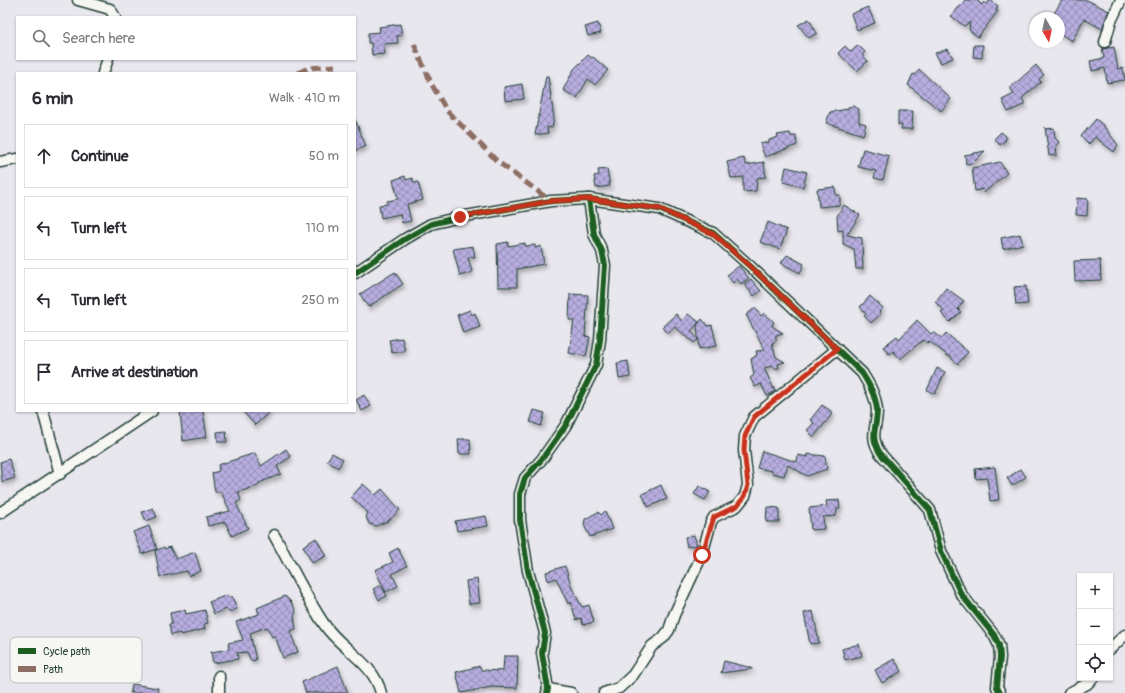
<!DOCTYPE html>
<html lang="en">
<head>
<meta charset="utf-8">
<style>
  body { margin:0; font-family:Pangolin,sans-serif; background:#f2f2f3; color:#2b2b33 }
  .controls { position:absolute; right:12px; bottom:12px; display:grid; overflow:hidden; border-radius:0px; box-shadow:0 1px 3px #0004 }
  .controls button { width:36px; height:36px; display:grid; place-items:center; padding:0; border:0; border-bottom:1px solid #e1e1e2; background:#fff; color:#2b2b33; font:20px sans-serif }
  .compass { position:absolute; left:1029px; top:12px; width:36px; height:36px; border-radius:50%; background:#fff; box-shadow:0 1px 3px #0004; rotate:171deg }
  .stop { position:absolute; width:12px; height:12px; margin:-9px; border:3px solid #c8321e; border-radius:50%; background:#fff }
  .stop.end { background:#c8321e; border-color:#fff; box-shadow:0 1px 4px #0008 }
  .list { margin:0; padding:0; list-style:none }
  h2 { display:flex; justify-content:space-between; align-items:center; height:52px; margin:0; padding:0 16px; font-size:17px }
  h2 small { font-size:13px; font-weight:400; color:#7c7c81 }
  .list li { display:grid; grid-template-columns:26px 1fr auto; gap:12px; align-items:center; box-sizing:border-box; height:64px; margin:0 8px 8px; padding:0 8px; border:1px solid #e1e1e2; border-radius:0px }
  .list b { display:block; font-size:15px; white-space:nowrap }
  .list em { font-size:13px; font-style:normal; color:#7c7c81 }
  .icon { flex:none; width:22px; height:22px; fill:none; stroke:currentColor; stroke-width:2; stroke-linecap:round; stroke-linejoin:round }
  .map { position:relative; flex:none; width:1125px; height:693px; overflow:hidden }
  .search { position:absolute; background:#fff; box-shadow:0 1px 3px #0004; left:16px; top:16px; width:340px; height:44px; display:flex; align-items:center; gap:10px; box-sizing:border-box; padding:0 14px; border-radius:0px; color:#7c7c81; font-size:15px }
  .panel { position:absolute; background:#fff; box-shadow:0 1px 3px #0004; left:16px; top:72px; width:340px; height:340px; border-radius:0px }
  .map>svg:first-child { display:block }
  .building { fill:url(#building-cross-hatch); stroke:#1f3d34; filter:url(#shadow) }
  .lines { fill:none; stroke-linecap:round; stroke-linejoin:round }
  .minor-casing { stroke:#1f3d34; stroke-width:13 }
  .minor { stroke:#f6f6f2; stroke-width:10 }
  .quiet { stroke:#8d6e63; stroke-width:5; stroke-dasharray:10 5; stroke-linecap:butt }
  .cycleway-casing { stroke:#f6f6f2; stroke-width:8 }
  .cycleway { stroke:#1b5e20; stroke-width:6 }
  .route { stroke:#c8321e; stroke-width:5 }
  .key { fill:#f6f6f2; stroke:#b6beb9; stroke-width:1 }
  .key-label { font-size:11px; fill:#1f3d34 }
</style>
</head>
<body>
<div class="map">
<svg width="1125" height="693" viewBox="0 0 1125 693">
  <defs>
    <pattern id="building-cross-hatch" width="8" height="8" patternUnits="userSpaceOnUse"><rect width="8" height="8" fill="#b7adde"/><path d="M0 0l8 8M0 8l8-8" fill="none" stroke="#948eb5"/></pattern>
    <filter id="shadow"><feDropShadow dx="2" dy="3.5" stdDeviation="2" flood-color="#0004"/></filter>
  </defs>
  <rect width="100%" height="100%" fill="#e9e7ee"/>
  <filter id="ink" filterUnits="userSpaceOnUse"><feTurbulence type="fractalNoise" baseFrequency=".025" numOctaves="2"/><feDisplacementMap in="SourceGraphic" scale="8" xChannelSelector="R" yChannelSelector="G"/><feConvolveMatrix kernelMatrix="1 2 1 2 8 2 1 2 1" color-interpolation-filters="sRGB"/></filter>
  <g filter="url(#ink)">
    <g class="building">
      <path d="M965 0H977L982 5 984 2 987 4 990 0 998 6 996 10 998 11 978 37 969 30 970 22 964 26 951 16Z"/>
      <path d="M1062 0H1087L1109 11 1102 29 1084 19 1072 41 1059 33V18L1053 15Z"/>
      <path d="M868 7 875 23 857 30 851 14Z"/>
      <path d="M809 19 817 33 809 38 798 25Z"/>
      <path d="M598 23 601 33 588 36 585 27Z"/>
      <path d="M400 24 402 35 397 36 398 43 384 44 385 54 372 55 371 43H368V33L380 32 379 27Z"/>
      <path d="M858 45 865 52 862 55 868 61 857 71 838 53 845 46 851 52Z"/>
      <path d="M974 45H983L982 58 973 57Z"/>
      <path d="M1114 47 1118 69 1123 68 1125 80 1107 83 1105 68 1092 71 1090 61 1104 58 1102 49Z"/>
      <path d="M948 49 953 58 941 63 935 53Z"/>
      <path d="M588 55 592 58 593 57 608 70 595 85 588 79 577 98 563 90 574 69Z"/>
      <path d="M1036 65 1044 75 1039 79 1041 82 1022 98 1025 104 1008 112 1002 100 1014 94 1010 88Z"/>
      <path d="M919 69 951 99 941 111 908 85 913 74 915 75Z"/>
      <path d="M546 76H548L554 118 552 128 547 127 548 133 535 135Z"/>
      <path d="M522 84 524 99 505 101 504 87Z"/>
      <path d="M853 106 859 109V122L866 124 863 135 826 123 830 112 848 109V107Z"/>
      <path d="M898 111H913L912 129H901L902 125H898Z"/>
      <path d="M355 119 366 146 355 151Z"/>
      <path d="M1096 119 1103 125 1118 145 1114 152 1095 137 1089 144 1081 136Z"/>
      <path d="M1045 127 1046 129 1054 128 1055 138 1060 143 1056 146 1057 155 1049 156Z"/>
      <path d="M1001 132 1006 136V140L1000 145 994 139Z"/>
      <path d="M790 133 791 136H796L797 145 765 157 760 144 769 142V140L778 137 777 135Z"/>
      <path d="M863 149 889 156 883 180 874 178 876 171 858 167Z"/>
      <path d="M985 151 973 163 966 164 965 155Z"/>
      <path d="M744 158 746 165 764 162 766 177 757 178 756 191 743 192V177L731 178 727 162Z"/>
      <path d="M1000 162 1007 173 984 193 983 189 975 191 972 168Z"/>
      <path d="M786 167 807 172 803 187 783 182Z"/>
      <path d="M607 169 610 186 596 188 594 176 599 175 598 170Z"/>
      <path d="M405 176 406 180 413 178 414 183 418 182 423 200 407 204 411 221 402 223 400 214 381 218 379 205 387 204V201L398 199 393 180Z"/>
      <path d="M835 187 836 195H840V205L819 207 817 189Z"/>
      <path d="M1077 198 1088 199 1087 216 1076 215Z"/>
      <path d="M844 205 860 215 847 235 862 238 863 269H856L854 249 843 244V230L838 231 837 216Z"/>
      <path d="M768 222 787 230 780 249 760 242Z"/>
      <path d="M1020 234 1023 244 1003 249 1001 238Z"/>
      <path d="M508 242V246L525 243V246L535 245V248L541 246 544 264 517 269V287H498L497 244Z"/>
      <path d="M473 246 475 257H468L472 272 460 276 453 249Z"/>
      <path d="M787 255 804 264 800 273 781 263Z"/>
      <path d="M1100 260 1101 280 1075 281 1074 261Z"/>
      <path d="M739 266 749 278 741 284 737 279 733 283 727 275Z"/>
      <path d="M395 272 403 284 368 307 360 294Z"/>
      <path d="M751 279 761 291 754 296 744 284Z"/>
      <path d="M1026 286 1028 304 1016 305 1014 287Z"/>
      <path d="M946 288 964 301 958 309 961 312 950 322 941 313 944 310 935 302Z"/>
      <path d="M570 294 588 295 585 336 590 337 586 356 569 353 574 320H569Z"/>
      <path d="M870 296 883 308 879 312 881 314 871 323 864 316 866 314 860 307Z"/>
      <path d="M755 308 761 316 764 313 774 322 772 326 783 333 776 335V341L772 343 776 357 785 362 778 364 779 368 775 369 773 366 764 368 775 391 767 396 761 384 755 387 750 378 754 375 751 359 757 355 756 351 765 350 746 315Z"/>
      <path d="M470 310 472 315 475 313 480 327 463 333 457 315Z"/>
      <path d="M676 314 682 321 688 314 699 322 691 331 698 339 694 343 675 327 668 333 662 327Z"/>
      <path d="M702 319 708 326 712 325 717 346 699 349 697 325Z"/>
      <path d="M917 320 931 334 933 332 942 338 946 333 968 352 958 364 952 359 951 356H948L929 341 927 343 923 340 900 359 893 351 889 354 883 347 897 336 899 339Z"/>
      <path d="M402 338 405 351 392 353 389 340Z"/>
      <path d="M628 361 630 377 619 379 617 363Z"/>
      <path d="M937 368 945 372 935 394 927 390Z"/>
      <path d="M364 395 371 406 362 411 356 400Z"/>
      <path d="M822 405 831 411 832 414 814 437 807 430 814 423 810 420Z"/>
      <path d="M534 410 545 413 541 426 530 422Z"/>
      <path d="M180 411H203L207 437 183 441Z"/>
      <path d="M242 411H271L255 425Z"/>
      <path d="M226 431 227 442H218L217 432Z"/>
      <path d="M458 439H470L471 454H459Z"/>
      <path d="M286 449 291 457 277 466 281 474 259 483 258 486 238 492 241 500 236 503 248 528 232 536 225 522 208 526 206 517 230 511 221 492H215L212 473 219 471 218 465 255 453 261 466Z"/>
      <path d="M762 451 797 462 798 455 808 457 807 454 825 456 827 469 807 476 788 465 784 476 772 473V471L757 468Z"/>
      <path d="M332 453 343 459 338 468 327 461Z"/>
      <path d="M9 459 15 478 2 482 0 462Z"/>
      <path d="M995 467 999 500 990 501 987 478 976 479 975 469Z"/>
      <path d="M1021 469 1026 477 1012 486 1007 478Z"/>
      <path d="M363 484 375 495 382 489 400 510 388 521 376 526 369 524 366 517 368 513 351 497Z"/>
      <path d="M661 485 667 499 648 507 642 494Z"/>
      <path d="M699 486 710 492 705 500 694 494Z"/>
      <path d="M839 500 840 509H837L836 516 823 517 824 529 811 530 809 508 827 506 826 501Z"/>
      <path d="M767 507 779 508V522H766Z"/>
      <path d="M153 508 157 517 146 521 142 512Z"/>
      <path d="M605 511 612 529 590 537 584 525 585 519 598 512 601 515Z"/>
      <path d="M486 516 488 526 457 531 455 521Z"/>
      <path d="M149 526 157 549 142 554 133 532Z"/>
      <path d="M694 535 697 545 687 547 685 537Z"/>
      <path d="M316 538 326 556 312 563 303 546Z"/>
      <path d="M164 547 165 549 170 547 176 559 195 552 201 571 189 576 187 571 160 577 155 551Z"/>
      <path d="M398 548 407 566 392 574 398 586 386 592 375 570 393 562 389 553Z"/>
      <path d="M565 566 572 588 582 607 589 605 594 622 583 625 581 618 576 620 571 602 568 604 556 578 548 581 546 572Z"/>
      <path d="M477 579 480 603 469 604 466 581Z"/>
      <path d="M381 585 387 596 379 600 373 589Z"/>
      <path d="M227 595 229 598 232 596 237 609 229 612 227 609 214 614 209 602Z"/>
      <path d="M285 596 292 603 296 611 294 616 296 629 290 631 298 652 283 658 275 636 272 637 267 627 250 633 256 660 251 661 247 652 237 653 238 659 213 663 211 652 229 649 228 643 243 640 236 622 259 614 257 608Z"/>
      <path d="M185 610 186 614 205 610 208 623 204 624 205 629 181 635 180 633 171 635 169 624H172L170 613Z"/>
      <path d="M813 611 819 643 810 644 804 613Z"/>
      <path d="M859 644 862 656 845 660 842 649Z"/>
      <path d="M504 656H518L517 688 491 687 461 693 456 672 480 666 481 670 503 671Z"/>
      <path d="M894 659 902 671 882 683 875 670Z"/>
      <path d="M724 661 752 668V669L721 673Z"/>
      <path d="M338 666 348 693H306L302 682Z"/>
      <path d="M132 684 158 688 157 693H130Z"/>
    </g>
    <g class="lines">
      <g class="minor-casing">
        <g id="minor">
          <path d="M78 0 110 9 115 17"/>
          <path d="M1105 42 1111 21 1121 0"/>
          <path d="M103 73 108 59"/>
          <path d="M0 162 17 159"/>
          <path d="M355 273 405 239 431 224 460 217 551 201 589 199 659 209 713 233 751 267 862 373C869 384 876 396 877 410 877 429 869 435 880 453L930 510 941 551 961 594 994 635 999 645 1000 657 997 687 1000 693"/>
          <path d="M43 411 60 474"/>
          <path d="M0 513 152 411"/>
          <path d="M274 535C291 565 305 596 324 624 341 650 373 661 381 693"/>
          <path d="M1110 649 1125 635"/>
          <path d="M548 689 571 693"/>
          <path d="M219 693V676"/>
          <path d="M547 693 548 689 542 653 545 633 528 571 520 520V494L525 478 542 459 566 425 596 365 600 340 605 265 602 251 594 234 589 199"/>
          <path d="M604 693 619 688 633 675 652 646 663 638 669 630 674 615 702 555 711 522 714 517 737 506 745 496 748 485 744 450 745 436 754 417 837 349"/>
          <path d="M1069 693 1087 684 1093 678"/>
        </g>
      </g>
      <use href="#minor" class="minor"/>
      <g class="quiet">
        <path d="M414 44 432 85 447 111 498 162 551 201"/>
        <path d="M298 73 308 68 335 66"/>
      </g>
      <g class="cycleway-casing">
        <g id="cycleway">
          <path d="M355 273 405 239 431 224 460 217 551 201 589 199 659 209 713 233 751 267 862 373C869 384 876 396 877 410 877 429 869 435 880 453L930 510 941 551 961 594 994 635 999 645 1000 657 997 687 1000 693"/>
          <path d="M547 693 548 689 542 653 545 633 528 571 520 520V494L525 478 542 459 566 425 596 365 600 340 605 265 602 251 594 234 589 199"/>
        </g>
      </g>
      <use href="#cycleway" class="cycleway"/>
    </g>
  </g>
  <g class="lines" filter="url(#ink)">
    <path class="route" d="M460 217 551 201 589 199 660 209 713 234 751 267 837 349 754 417 745 436 744 450 748 485 745 496 737 506 714 517 702 555"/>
  </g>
  <rect x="10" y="637" width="132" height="46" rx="6" class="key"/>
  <rect x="18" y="648" width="18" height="6" fill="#1b5e20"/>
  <rect x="18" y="666" width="18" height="6" fill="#8d6e63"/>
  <g class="key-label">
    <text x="43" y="655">Cycle path</text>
    <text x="43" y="673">Path</text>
  </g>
</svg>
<div class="controls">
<button>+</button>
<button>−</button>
<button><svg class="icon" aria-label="locate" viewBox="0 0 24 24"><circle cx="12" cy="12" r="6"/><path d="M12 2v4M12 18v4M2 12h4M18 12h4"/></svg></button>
</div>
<svg class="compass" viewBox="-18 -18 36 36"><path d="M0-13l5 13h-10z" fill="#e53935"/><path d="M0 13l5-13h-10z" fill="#7c7c81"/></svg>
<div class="stop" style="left:702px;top:555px"></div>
<div class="stop end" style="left:460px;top:217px"></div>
<div class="search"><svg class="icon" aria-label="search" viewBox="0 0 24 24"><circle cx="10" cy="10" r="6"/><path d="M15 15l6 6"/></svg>Search here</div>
<section class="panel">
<h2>6 min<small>Walk · 410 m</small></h2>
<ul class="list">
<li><svg class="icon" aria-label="ahead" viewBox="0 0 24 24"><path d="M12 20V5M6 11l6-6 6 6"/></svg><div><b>Continue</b></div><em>50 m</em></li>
<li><svg class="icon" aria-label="left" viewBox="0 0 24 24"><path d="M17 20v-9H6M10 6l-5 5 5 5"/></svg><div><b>Turn left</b></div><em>110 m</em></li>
<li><svg class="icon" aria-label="left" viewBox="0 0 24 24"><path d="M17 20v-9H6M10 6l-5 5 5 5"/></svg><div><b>Turn left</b></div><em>250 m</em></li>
<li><svg class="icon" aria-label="arrive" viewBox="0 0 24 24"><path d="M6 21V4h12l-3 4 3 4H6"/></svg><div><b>Arrive at destination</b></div></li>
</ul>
</section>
</div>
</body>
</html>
